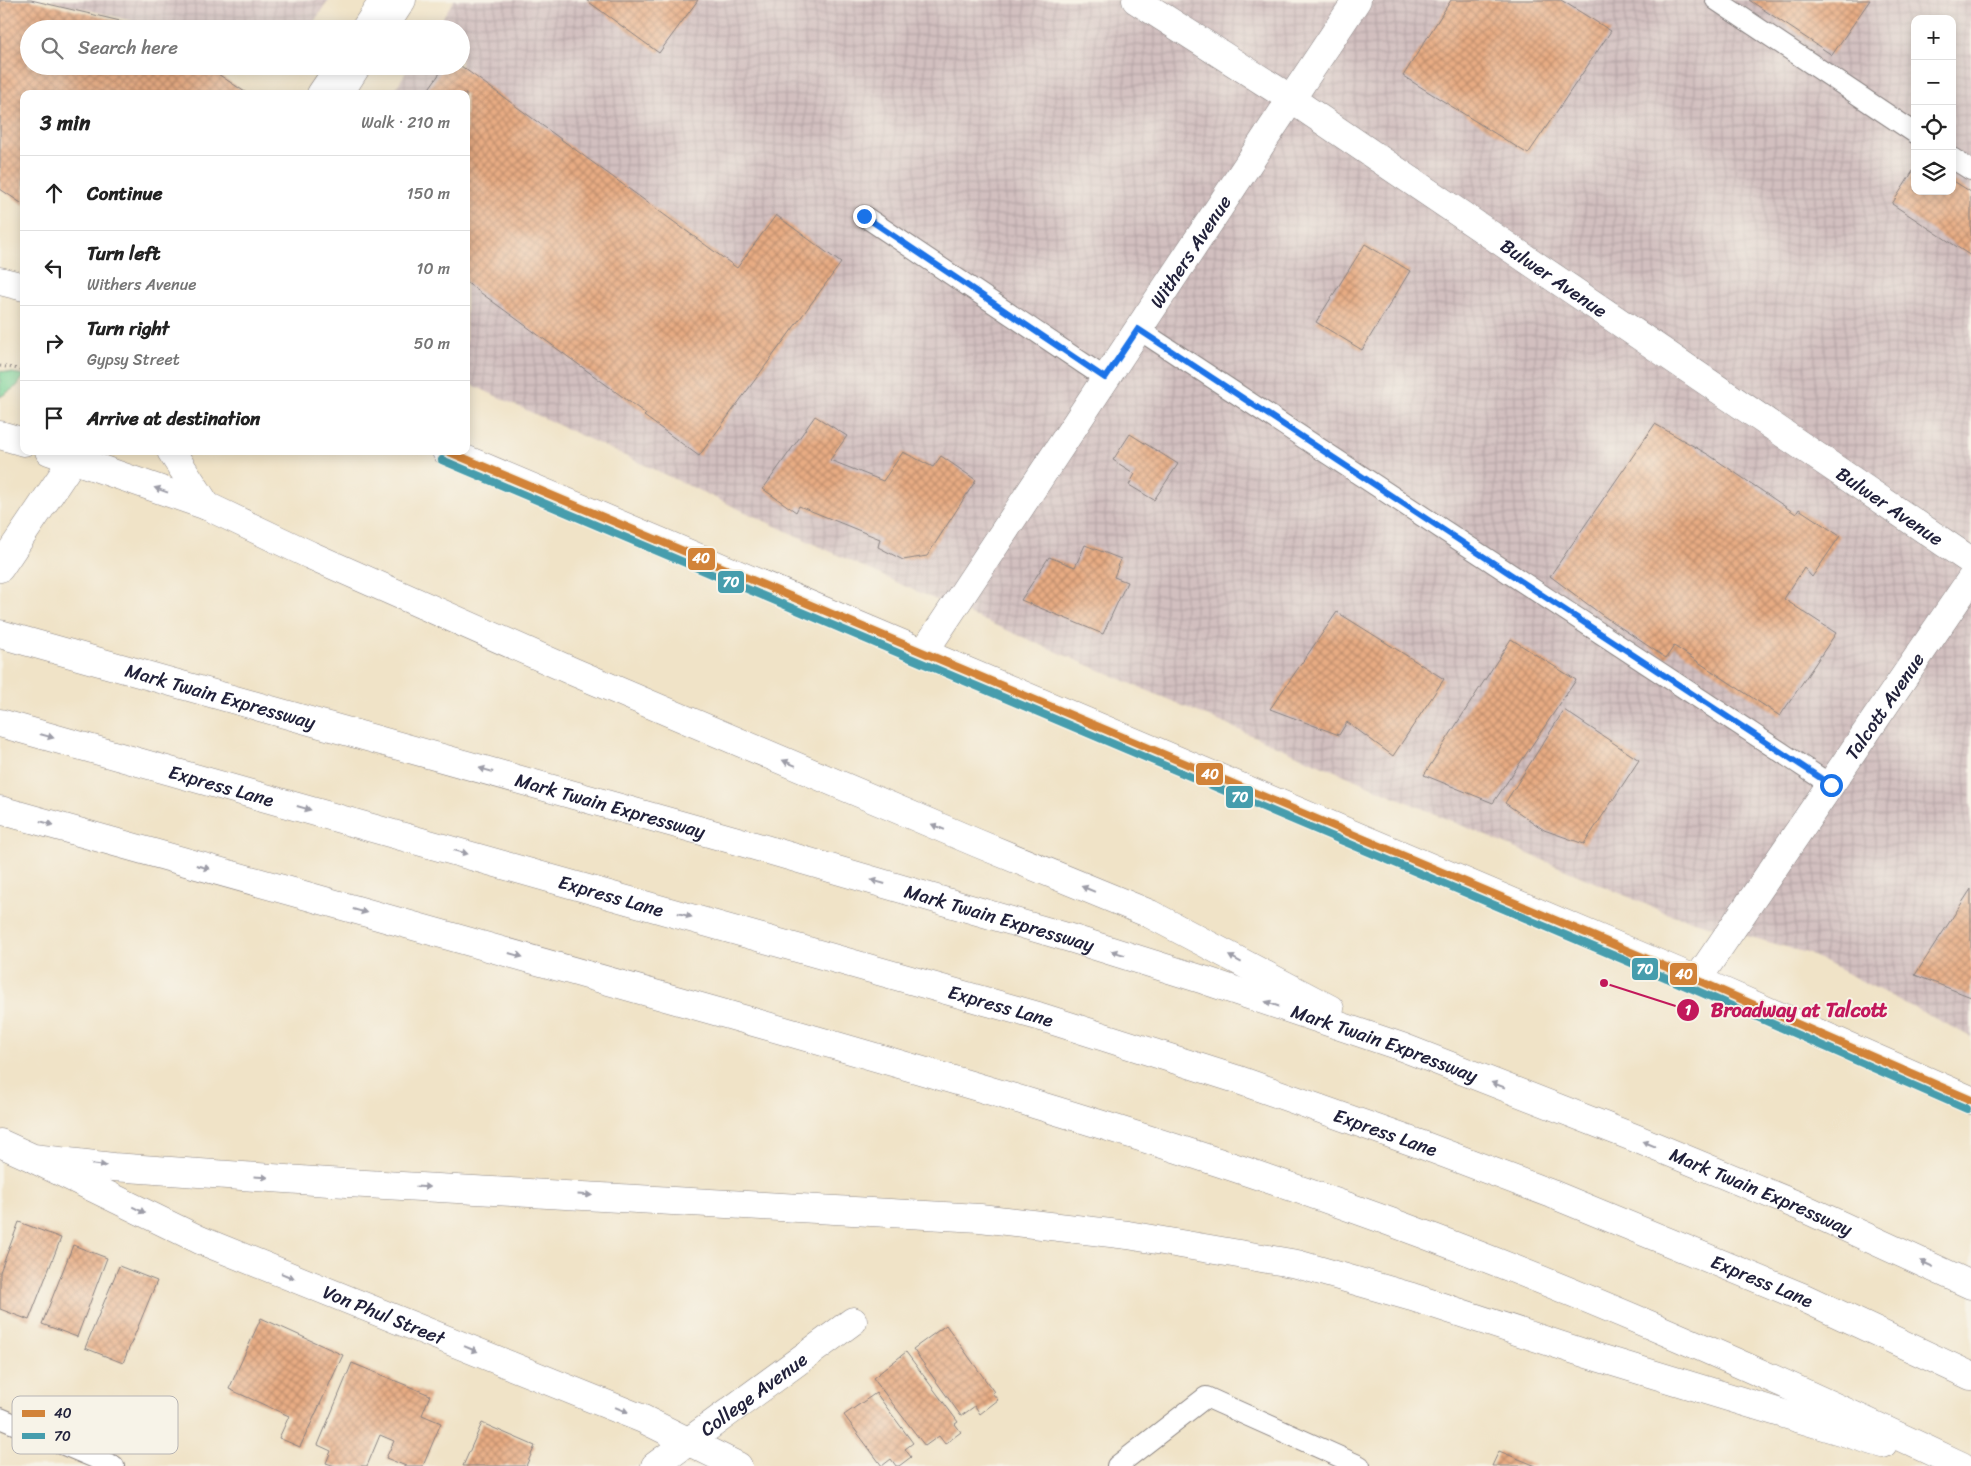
<!DOCTYPE html>
<html lang="en">
<head>
<meta charset="utf-8">
<style>
  body { margin:0; font-family:Sriracha,sans-serif; background:#f6f6f6; color:#222 }
  .controls { position:absolute; right:15px; top:15px; display:grid; overflow:hidden; border-radius:10px; box-shadow:0 2px 12px #0003 }
  .controls button { width:45px; height:45px; display:grid; place-items:center; padding:0; border:0; border-bottom:1px solid #e0e0e0; background:#fff; color:#222; font:25px sans-serif }
  .stop { position:absolute; width:15px; height:15px; margin:-11px; border:4px solid #1a73e8; border-radius:50%; background:#fff }
  .stop.end { background:#1a73e8; border-color:#fff; box-shadow:0 1px 5px #0008 }
  .list { margin:0; padding:0; list-style:none }
  h2 { display:flex; justify-content:space-between; align-items:center; height:65px; margin:0; padding:0 20px; font-size:21px }
  h2 small { font-size:16px; font-weight:400; color:#767676 }
  .list li { display:grid; grid-template-columns:32px 1fr auto; gap:15px; align-items:center; box-sizing:border-box; height:75px; padding:0 20px; border-top:1px solid #e0e0e0 }
  .list b { display:block; font-size:19px; white-space:nowrap }
  .list p { margin:0; font-size:16px; white-space:nowrap; color:#767676 }
  .list em { font-size:16px; font-style:normal; color:#767676 }
  .icon { flex:none; width:28px; height:28px; fill:none; stroke:currentColor; stroke-width:2; stroke-linecap:round; stroke-linejoin:round }
  .map { position:relative; flex:none; width:1971px; height:1466px; overflow:hidden }
  .search { position:absolute; background:#fff; box-shadow:0 2px 12px #0003; left:20px; top:20px; width:450px; height:55px; display:flex; align-items:center; gap:12px; box-sizing:border-box; padding:0 18px; border-radius:28px; color:#767676; font-size:19px }
  .panel { position:absolute; background:#fff; box-shadow:0 2px 12px #0003; left:20px; top:90px; width:450px; height:365px; border-radius:10px }
  .map>svg:first-child { display:block }
  .industrial { fill:url(#industrial-grid); fill-rule:evenodd }
  .grass { fill:#7bd398; stroke:#4e7a6a }
  .building { fill:url(#building-cross-hatch) }
  .lines { fill:none; stroke-linecap:round; stroke-linejoin:round }
  .service-casing { stroke:#898281; stroke-width:22 }
  .minor-casing { stroke:#898281; stroke-width:29 }
  .secondary-casing { stroke:#898281; stroke-width:29 }
  .primary-casing { stroke:#898281; stroke-width:29 }
  .motorway-casing { stroke:#898281; stroke-width:29 }
  .path { stroke:#898281; stroke-width:3; stroke-dasharray:1 4; stroke-linecap:butt }
  .service { stroke:#fff; stroke-width:20 }
  .minor { stroke:#fff; stroke-width:28 }
  .secondary { stroke:#fff; stroke-width:28 }
  .primary { stroke:#fff; stroke-width:28 }
  .motorway { stroke:#fff; stroke-width:28 }
  .bus-1-casing { stroke:#f7f3e8; stroke-width:11 }
  .bus-2-casing { stroke:#f7f3e8; stroke-width:11 }
  .bus-1 { stroke:#d28339; stroke-width:8 }
  .bus-2 { stroke:#469dad; stroke-width:8 }
  .oneway { fill:#9c9ca7 }
  .route { stroke:#1a73e8; stroke-width:6 }
  .labels { text-anchor:middle; stroke-width:4; stroke-linejoin:round; paint-order:stroke }
  .street-label { font-size:19px; fill:#22223b; stroke:#f7f3e8 }
  .key { fill:#f7f3e8; stroke:#b7b4b4; stroke-width:1 }
  .key-label { font-size:14px; fill:#22223b }
  .leader { fill:none; stroke:#c2185b; stroke-width:2 }
  .callout-dot { fill:#c2185b; stroke:#f7f3e8; stroke-width:2 }
  .mark-label { font-size:15px; text-anchor:middle; font-weight:bold; fill:#fff }
  .callout-label { font-size:20px; text-anchor:middle; font-weight:bold; fill:#c2185b; stroke:#f7f3e8; stroke-width:4; stroke-linejoin:round; paint-order:stroke }
  .line-badge { stroke:#f7f3e8; stroke-width:2 }
  .badge-label { font-size:14px; text-anchor:middle; font-weight:bold; fill:#fff }
</style>
</head>
<body>
<div class="map">
<svg width="1971" height="1466" viewBox="0 0 1971 1466">
  <defs>
    <pattern id="industrial-grid" width="8" height="8" patternUnits="userSpaceOnUse" patternTransform="scale(1.25)"><rect width="8" height="8" fill="#d2bfbf"/><path d="M0 4h8M4 0v8" fill="none" stroke="#b4a4a5"/></pattern>
    <pattern id="building-cross-hatch" width="8" height="8" patternUnits="userSpaceOnUse" patternTransform="scale(1.25)"><rect width="8" height="8" fill="#e8ac83"/><path d="M0 0l8 8M0 8l8-8" fill="none" stroke="#bc8c6c"/></pattern>
  </defs>
  <rect width="100%" height="100%" fill="#f7f3e8"/>
  <filter id="ink" filterUnits="userSpaceOnUse"><feTurbulence type="fractalNoise" baseFrequency=".02" numOctaves="2"/><feDisplacementMap in="SourceGraphic" scale="10" xChannelSelector="R" yChannelSelector="G"/><feConvolveMatrix kernelMatrix="1 2 1 2 8 2 1 2 1" color-interpolation-filters="sRGB"/></filter>
  <filter id="wash" filterUnits="userSpaceOnUse"><feTurbulence type="fractalNoise" baseFrequency=".0096" numOctaves="4" result="noise"/><feDisplacementMap in="SourceGraphic" scale="20" xChannelSelector="R" yChannelSelector="G"/><feGaussianBlur stdDeviation="1.12" result="paint"/><feColorMatrix in="noise" values="0 0 0 0 0 0 0 0 0 0 0 0 0 0 0 0 0 1.4 0 .05"/><feComposite in="paint" operator="in"/></filter>
  <g filter="url(#wash)">
    <rect width="100%" height="100%" fill="#f0e3c7"/>
    <g class="industrial">
      <path d="M47 0H329L309 29H166Z"/>
      <path d="M454 0H1971V1037L1807 953 1666 913 913 590 466 382V94H392L410 66H461V29H435ZM1915 19H1952V191H1915Z"/>
    </g>
    <path class="grass" d="M0 371 24 375V376L17 386 0 397Z"/>
    <g id="blocks">
      <g class="building">
        <path d="M0 0H31L150 28 29 29V66H206L248 94H24V205L0 189Z"/>
        <path d="M586 0H698L659 53Z"/>
        <path d="M1451 0H1561L1611 31 1528 154 1403 76Z"/>
        <path d="M1749 0H1870L1832 55Z"/>
        <path d="M445 66H461L737 268 776 215 841 263 699 456 644 416 646 414 466 282V94H425Z"/>
        <path d="M1915 168V191H1952V180L1971 192V256L1892 204Z"/>
        <path d="M1365 244 1410 271 1362 350 1316 322Z"/>
        <path d="M815 416 847 436 830 460 883 481 903 452 933 467 941 456 976 480 927 556 903 560 878 547 880 539 799 506 796 512 763 489Z"/>
        <path d="M1655 424 1709 455 1796 514 1799 509 1840 536 1812 577 1804 568 1784 599 1836 633 1780 716 1674 646 1666 658 1602 615 1550 576Z"/>
        <path d="M1130 434 1178 464 1154 500 1129 485 1135 474 1113 460Z"/>
        <path d="M1085 545 1121 559 1114 577 1127 582 1103 634 1021 600 1049 557 1075 567Z"/>
        <path d="M1337 612 1444 679 1393 756 1347 722 1339 735 1270 709Z"/>
        <path d="M1511 639 1576 680 1493 803 1424 775Z"/>
        <path d="M1564 710 1639 760 1584 844 1544 830 1505 803Z"/>
        <path d="M1971 889V997L1915 975Z"/>
        <path d="M19 1222 61 1238 29 1320 0 1309V1272Z"/>
        <path d="M73 1245 107 1258 77 1337 42 1324Z"/>
        <path d="M119 1266 157 1281 123 1363 85 1348Z"/>
        <path d="M261 1318 343 1355 300 1447 279 1438 289 1416 229 1389Z"/>
        <path d="M946 1325 994 1392 992 1393 998 1400 980 1414 975 1406 961 1416 913 1349Z"/>
        <path d="M906 1352 958 1422 955 1424 961 1432 945 1444 939 1436 925 1446 873 1378Z"/>
        <path d="M352 1363 430 1395 422 1415 441 1423 423 1466H406L386 1458 394 1441 380 1435 367 1466H335L326 1463 331 1451 318 1445Z"/>
        <path d="M876 1393 913 1443 905 1449 911 1457 899 1466H896L891 1459 882 1466 844 1415Z"/>
        <path d="M482 1423 535 1446 526 1466H463Z"/>
        <path d="M1499 1451 1536 1466H1492Z"/>
      </g>
    </g>
  </g>
  <g filter="url(#ink)">
    <use href="#blocks" fill-opacity="0" stroke="#898281" stroke-width="1"/>
    <g class="lines">
      <g class="service-casing">
        <g id="service">
          <path d="M1716 0 1915 133"/>
          <path d="M1952 158 1971 170"/>
          <path d="M864 216 1105 378"/>
          <path d="M1138 329 1831 785"/>
          <path d="M0 1418 114 1466"/>
          <path d="M1117 1466 1206 1397 1360 1466"/>
        </g>
      </g>
      <g class="minor-casing">
        <g id="minor">
          <path id="s1" d="M1136 0 1291 99 1971 561"/>
          <path d="M383 29 402 0"/>
          <path d="M339 94 357 66"/>
          <path id="s2" d="M924 652 1357 0"/>
          <path id="s3" d="M1697 980 1971 579"/>
          <path id="s4" d="M36 1160 200 1240 643 1419 738 1466"/>
          <path id="s5" d="M655 1466 853 1321"/>
        </g>
      </g>
      <g class="secondary-casing">
        <g id="secondary">
          <path d="M0 281 24 287"/>
          <path d="M446 451 1697 980 1971 1100"/>
        </g>
      </g>
      <g class="primary-casing">
        <g id="primary">
          <path d="M365 29 384 0"/>
          <path d="M321 94 340 66"/>
          <path d="M0 568 79 451"/>
        </g>
      </g>
      <g class="motorway-casing">
        <g id="motorway">
          <path d="M0 435 24 442"/>
          <path d="M49 451 207 506 310 555 574 672 977 843 1150 914 1330 1009"/>
          <path d="M171 451 207 506"/>
          <path id="s6" d="M0 634 734 840 1070 938 1204 980 1402 1047 1635 1138 1799 1206 1971 1285"/>
          <path id="s7" d="M0 723 1038 1016 1236 1079 1425 1146 1552 1194 1802 1297 1971 1376"/>
          <path d="M0 810C241 877 481 945 722 1013 932 1073 1142 1133 1349 1207 1558 1281 1761 1371 1962 1466"/>
          <path d="M0 1143 33 1158 113 1167 329 1182 980 1218 1128 1235 1297 1264 1412 1297 1590 1355 1883 1444"/>
        </g>
      </g>
      <path class="path" d="M0 366 24 370"/>
      <use href="#service" class="service"/>
      <use href="#minor" class="minor"/>
      <use href="#secondary" class="secondary"/>
      <use href="#primary" class="primary"/>
      <use href="#motorway" class="motorway"/>
      <g class="bus-1-casing">
        <path id="bus-1" d="M447 451 1697 980 1971 1100"/>
      </g>
      <g class="bus-2-casing">
        <path id="bus-2" d="M442 460 1693 989 1967 1109"/>
      </g>
      <use href="#bus-1" class="bus-1"/>
      <use href="#bus-2" class="bus-2"/>
    </g>
    <defs><path id="oneway-solid" d="M-6-.8H1V-3.2L6.5 0L1 3.2V.8H-6Z" transform="scale(1.25)"/></defs>
    <g class="oneway">
      <use href="#oneway-solid" transform="translate(161 490) rotate(-160)"/>
      <use href="#oneway-solid" transform="translate(47 736) rotate(16)"/>
      <use href="#oneway-solid" transform="translate(789 763) rotate(-157)"/>
      <use href="#oneway-solid" transform="translate(486 770) rotate(-164)"/>
      <use href="#oneway-solid" transform="translate(304 808) rotate(16)"/>
      <use href="#oneway-solid" transform="translate(47 823) rotate(16)"/>
      <use href="#oneway-solid" transform="translate(938 827) rotate(-157)"/>
      <use href="#oneway-solid" transform="translate(461 852) rotate(16)"/>
      <use href="#oneway-solid" transform="translate(203 867) rotate(16)"/>
      <use href="#oneway-solid" transform="translate(878 882) rotate(-164)"/>
      <use href="#oneway-solid" transform="translate(1088 889) rotate(-158)"/>
      <use href="#oneway-solid" transform="translate(360 911) rotate(16)"/>
      <use href="#oneway-solid" transform="translate(685 915) rotate(16)"/>
      <use href="#oneway-solid" transform="translate(1118 953) rotate(-162)"/>
      <use href="#oneway-solid" transform="translate(516 955) rotate(16)"/>
      <use href="#oneway-solid" transform="translate(1235 959) rotate(-152)"/>
      <use href="#oneway-solid" transform="translate(1272 1004) rotate(-161)"/>
      <use href="#oneway-solid" transform="translate(1498 1085) rotate(-159)"/>
      <use href="#oneway-solid" transform="translate(1649 1144) rotate(-158)"/>
      <use href="#oneway-solid" transform="translate(99 1165) rotate(6)"/>
      <use href="#oneway-solid" transform="translate(261 1177) rotate(4)"/>
      <use href="#oneway-solid" transform="translate(423 1187) rotate(3)"/>
      <use href="#oneway-solid" transform="translate(585 1195) rotate(3)"/>
      <use href="#oneway-solid" transform="translate(139 1210) rotate(26)"/>
      <use href="#oneway-solid" transform="translate(1927 1264) rotate(-155)"/>
      <use href="#oneway-solid" transform="translate(288 1276) rotate(22)"/>
      <use href="#oneway-solid" transform="translate(471 1349) rotate(22)"/>
      <use href="#oneway-solid" transform="translate(622 1410) rotate(22)"/>
    </g>
  </g>
  <g class="lines" filter="url(#ink)">
    <path class="route" d="M864 216 1105 378 1138 329 1831 785"/>
  </g>
  <g class="labels">
    <g class="street-label">
      <text dy="7" stroke="none"><textPath href="#s2" startOffset="481">Withers Avenue</textPath></text>
      <text dy="7" stroke="none"><textPath href="#s1" startOffset="502">Bulwer Avenue</textPath></text>
      <text dy="7" stroke="none"><textPath href="#s1" startOffset="908">Bulwer Avenue</textPath></text>
      <text dy="7" stroke="none"><textPath href="#s6" startOffset="229">Mark Twain Expressway</textPath></text>
      <text dy="7" stroke="none"><textPath href="#s3" startOffset="332">Talcott Avenue</textPath></text>
      <text dy="7" stroke="none"><textPath href="#s7" startOffset="230">Express Lane</textPath></text>
      <text dy="7" stroke="none"><textPath href="#s6" startOffset="634">Mark Twain Expressway</textPath></text>
      <text dy="7" stroke="none"><textPath href="#s7" startOffset="635">Express Lane</textPath></text>
      <text dy="7" stroke="none"><textPath href="#s6" startOffset="1039">Mark Twain Expressway</textPath></text>
      <text dy="7" stroke="none"><textPath href="#s7" startOffset="1040">Express Lane</textPath></text>
      <text dy="7" stroke="none"><textPath href="#s6" startOffset="1444">Mark Twain Expressway</textPath></text>
      <text dy="7" stroke="none"><textPath href="#s7" startOffset="1445">Express Lane</textPath></text>
      <text dy="7" stroke="none"><textPath href="#s6" startOffset="1849">Mark Twain Expressway</textPath></text>
      <text dy="7" stroke="none"><textPath href="#s7" startOffset="1850">Express Lane</textPath></text>
      <text dy="7" stroke="none"><textPath href="#s4" startOffset="381">Von Phul Street</textPath></text>
      <text dy="7" stroke="none"><textPath href="#s5" startOffset="122">College Avenue</textPath></text>
    </g>
  </g>
  <rect x="12" y="1396" width="166" height="58" rx="8" class="key"/>
  <rect x="22" y="1410" width="23" height="7" fill="#d28339"/>
  <rect x="22" y="1433" width="23" height="6" fill="#469dad"/>
  <g class="key-label">
    <text x="54" y="1418">40</text>
    <text x="54" y="1441">70</text>
  </g>
  <path class="leader" d="M1604 983L1688 1010"/>
  <g class="callout-dot">
    <circle cx="1604" cy="983" r="5"/>
    <circle cx="1688" cy="1010" r="12"/>
  </g>
  <g class="mark-label">
    <text x="1688" y="1015">1</text>
  </g>
  <g class="callout-label">
    <text x="1799" y="1017">Broadway at Talcott</text>
  </g>
  <g class="line-badge">
    <rect x="687" y="547" width="29" height="24" rx="5" fill="#d28339"/>
    <rect x="717" y="570" width="28" height="24" rx="5" fill="#469dad"/>
    <rect x="1195" y="762" width="29" height="24" rx="5" fill="#d28339"/>
    <rect x="1225" y="785" width="29" height="24" rx="5" fill="#469dad"/>
    <rect x="1631" y="957" width="28" height="24" rx="5" fill="#469dad"/>
    <rect x="1669" y="962" width="29" height="24" rx="5" fill="#d28339"/>
  </g>
  <g class="badge-label">
    <text x="701" y="563">40</text>
    <text x="731" y="587">70</text>
    <text x="1210" y="779">40</text>
    <text x="1240" y="802">70</text>
    <text x="1645" y="974">70</text>
    <text x="1684" y="979">40</text>
  </g>
</svg>
<div class="controls">
<button>+</button>
<button>−</button>
<button><svg class="icon" aria-label="locate" viewBox="0 0 24 24"><circle cx="12" cy="12" r="6"/><path d="M12 2v4M12 18v4M2 12h4M18 12h4"/></svg></button>
<button><svg class="icon" aria-label="layers" viewBox="0 0 24 24"><path d="M12 4l9 5-9 5-9-5zM3 14l9 5 9-5"/></svg></button>
</div>
<div class="stop" style="left:1831px;top:785px"></div>
<div class="stop end" style="left:864px;top:216px"></div>
<div class="search"><svg class="icon" aria-label="search" viewBox="0 0 24 24"><circle cx="10" cy="10" r="6"/><path d="M15 15l6 6"/></svg>Search here</div>
<section class="panel">
<h2>3 min<small>Walk · 210 m</small></h2>
<ul class="list">
<li><svg class="icon" aria-label="ahead" viewBox="0 0 24 24"><path d="M12 20V5M6 11l6-6 6 6"/></svg><div><b>Continue</b></div><em>150 m</em></li>
<li><svg class="icon" aria-label="left" viewBox="0 0 24 24"><path d="M17 20v-9H6M10 6l-5 5 5 5"/></svg><div><b>Turn left</b><p>Withers Avenue</p></div><em>10 m</em></li>
<li><svg class="icon" aria-label="right" viewBox="0 0 24 24"><path d="M7 20v-9h11M14 6l5 5-5 5"/></svg><div><b>Turn right</b><p>Gypsy Street</p></div><em>50 m</em></li>
<li><svg class="icon" aria-label="arrive" viewBox="0 0 24 24"><path d="M6 21V4h12l-3 4 3 4H6"/></svg><div><b>Arrive at destination</b></div></li>
</ul>
</section>
</div>
</body>
</html>
